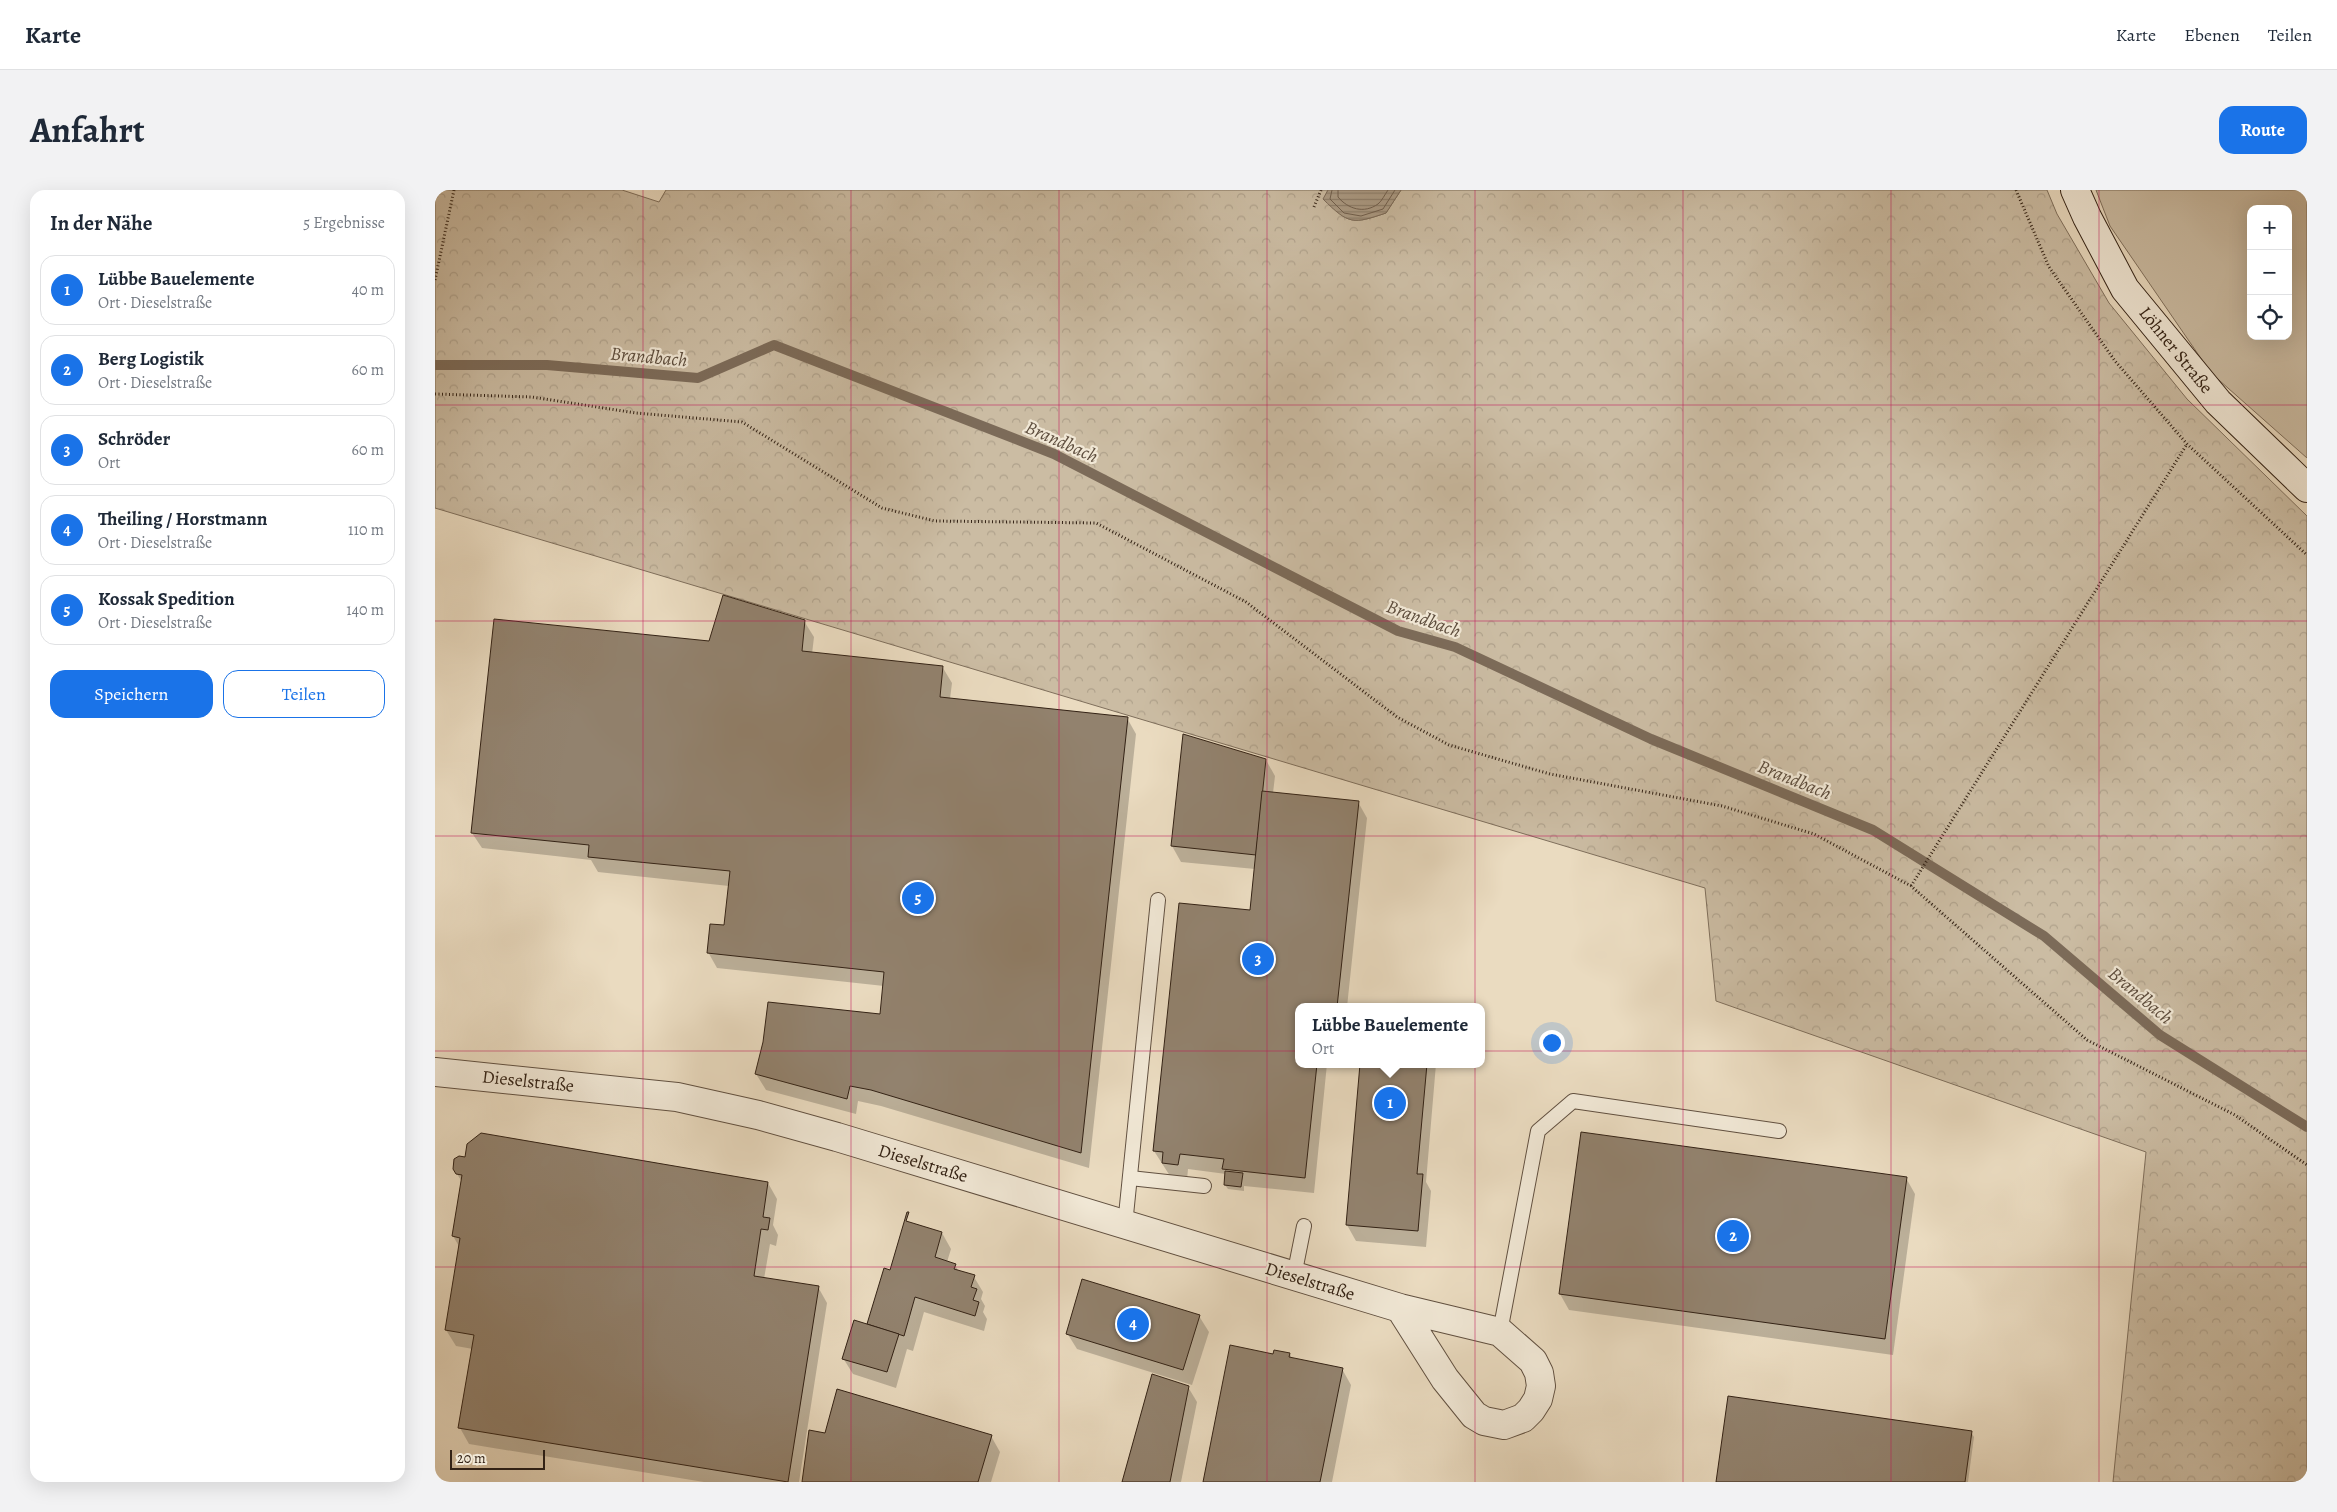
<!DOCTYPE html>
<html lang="de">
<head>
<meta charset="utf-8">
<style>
  body { margin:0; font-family:Alegreya,serif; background:#f2f2f3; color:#1f2937 }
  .controls { position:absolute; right:15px; top:15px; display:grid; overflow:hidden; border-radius:10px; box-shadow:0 5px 20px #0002 }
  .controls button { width:45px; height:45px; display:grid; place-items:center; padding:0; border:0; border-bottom:1px solid #e0e1e3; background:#fff; color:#1f2937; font:25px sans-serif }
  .scale { position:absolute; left:15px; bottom:12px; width:95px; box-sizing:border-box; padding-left:5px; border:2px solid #332215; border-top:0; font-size:14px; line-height:18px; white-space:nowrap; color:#332215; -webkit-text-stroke:4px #f1e8d6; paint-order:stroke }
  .you { position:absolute; left:1116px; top:852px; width:18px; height:18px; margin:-12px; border:4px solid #fff; border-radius:50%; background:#1a73e8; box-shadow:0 0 0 8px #1a73e833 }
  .badge { display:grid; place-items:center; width:32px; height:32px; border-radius:50%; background:#1a73e8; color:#fff; font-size:16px; font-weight:700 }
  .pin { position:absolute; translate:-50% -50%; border:2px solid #fff; box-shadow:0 1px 5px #0006 }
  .popup { position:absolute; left:860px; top:813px; width:190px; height:65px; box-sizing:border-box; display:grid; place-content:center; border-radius:10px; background:#fff; filter:drop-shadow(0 1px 4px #0005); font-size:16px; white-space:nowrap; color:#747a83 }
  .popup b { font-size:19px; color:#1f2937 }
  .popup::after { content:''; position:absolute; left:50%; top:100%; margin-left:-10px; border:10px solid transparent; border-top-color:#fff }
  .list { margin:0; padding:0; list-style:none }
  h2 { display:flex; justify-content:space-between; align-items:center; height:65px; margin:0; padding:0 20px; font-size:21px }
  h2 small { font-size:16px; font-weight:400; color:#747a83 }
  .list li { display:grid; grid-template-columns:32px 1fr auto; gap:15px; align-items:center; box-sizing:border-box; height:70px; margin:0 10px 10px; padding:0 10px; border:1px solid #e0e1e3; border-radius:15px }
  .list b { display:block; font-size:19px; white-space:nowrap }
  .list p { margin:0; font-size:16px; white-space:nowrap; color:#747a83 }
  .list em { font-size:16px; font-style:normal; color:#747a83 }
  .actions { display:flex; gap:10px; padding:15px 20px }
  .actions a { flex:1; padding:11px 0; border:1px solid #1a73e8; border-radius:15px; text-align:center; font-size:18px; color:#1a73e8 }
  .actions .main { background:#1a73e8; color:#fff }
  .icon { flex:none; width:28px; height:28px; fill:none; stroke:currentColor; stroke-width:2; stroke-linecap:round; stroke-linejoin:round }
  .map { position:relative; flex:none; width:1872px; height:1292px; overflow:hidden; border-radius:15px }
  header { display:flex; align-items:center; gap:30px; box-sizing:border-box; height:70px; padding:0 25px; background:#fff; border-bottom:1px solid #e0e1e3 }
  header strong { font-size:24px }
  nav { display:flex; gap:28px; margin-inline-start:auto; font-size:18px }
  .intro { display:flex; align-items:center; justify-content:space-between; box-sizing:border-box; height:120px; padding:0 30px }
  h1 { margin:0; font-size:35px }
  .button { padding:12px 22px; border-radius:15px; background:#1a73e8; color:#fff; font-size:18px; font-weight:700 }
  main { display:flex; gap:30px; padding:0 30px }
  aside { flex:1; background:#fff; border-radius:15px; box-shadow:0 5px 20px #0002 }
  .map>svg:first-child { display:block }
  .green { fill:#cbbca3; stroke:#7f6f5c; fill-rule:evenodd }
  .forest { fill:url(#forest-crowns); stroke:#7f6f5c }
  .water { fill:url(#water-rules); stroke:#7c6b59 }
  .shadow { fill:#0003 }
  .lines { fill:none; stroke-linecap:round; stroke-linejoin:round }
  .shore { stroke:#705f4e; stroke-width:1 }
  .stream { stroke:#7c6b59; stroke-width:10 }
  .building { fill:#92826e; stroke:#332215 }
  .lane-casing { stroke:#615040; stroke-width:16 }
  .street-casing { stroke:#615040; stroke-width:30 }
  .secondary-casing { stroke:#332215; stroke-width:30 }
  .path { stroke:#332215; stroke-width:3; stroke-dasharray:1 2.5; stroke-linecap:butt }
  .lane { stroke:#f1e8d6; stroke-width:14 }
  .street { stroke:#f1e8d6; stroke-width:28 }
  .secondary { stroke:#f1e8d6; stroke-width:28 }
  .grid { fill:none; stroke:#c2185b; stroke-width:1; stroke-opacity:0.55 }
  .labels { text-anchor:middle; stroke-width:4.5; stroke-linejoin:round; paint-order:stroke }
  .street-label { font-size:18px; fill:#332215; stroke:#f1e8d6 }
  .water-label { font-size:19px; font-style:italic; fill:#5d4d3d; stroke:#f1e8d6 }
</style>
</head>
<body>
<header>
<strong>Karte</strong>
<nav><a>Karte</a><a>Ebenen</a><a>Teilen</a></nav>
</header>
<div class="intro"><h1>Anfahrt</h1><a class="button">Route</a></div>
<main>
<aside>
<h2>In der Nähe<small>5 Ergebnisse</small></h2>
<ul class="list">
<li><span class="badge">1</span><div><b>Lübbe Bauelemente</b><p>Ort · Dieselstraße</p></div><em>40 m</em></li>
<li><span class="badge">2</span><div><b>Berg Logistik</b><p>Ort · Dieselstraße</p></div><em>60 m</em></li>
<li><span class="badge">3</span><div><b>Schröder</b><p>Ort</p></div><em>60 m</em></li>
<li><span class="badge">4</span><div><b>Theiling / Horstmann</b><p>Ort · Dieselstraße</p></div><em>110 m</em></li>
<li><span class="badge">5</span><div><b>Kossak Spedition</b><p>Ort · Dieselstraße</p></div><em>140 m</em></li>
</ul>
<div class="actions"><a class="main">Speichern</a><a>Teilen</a></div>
</aside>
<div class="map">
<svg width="1872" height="1292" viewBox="0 0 1872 1292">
  <defs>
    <pattern id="forest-crowns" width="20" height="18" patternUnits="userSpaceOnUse" patternTransform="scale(1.25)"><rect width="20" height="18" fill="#cbbca3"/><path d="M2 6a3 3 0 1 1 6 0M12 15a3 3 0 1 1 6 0" fill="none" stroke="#afa18b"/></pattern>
    <pattern id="water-rules" width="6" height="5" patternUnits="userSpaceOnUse" patternTransform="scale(1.25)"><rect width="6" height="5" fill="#ac9c86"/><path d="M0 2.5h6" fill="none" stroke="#8d7f6c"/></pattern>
  </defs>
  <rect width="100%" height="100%" fill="#eadbc0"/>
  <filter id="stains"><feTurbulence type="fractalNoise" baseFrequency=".004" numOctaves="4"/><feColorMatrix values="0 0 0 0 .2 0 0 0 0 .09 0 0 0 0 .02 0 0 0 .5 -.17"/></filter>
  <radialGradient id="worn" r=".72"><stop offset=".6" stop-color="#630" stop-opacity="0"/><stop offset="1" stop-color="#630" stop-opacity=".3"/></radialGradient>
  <path class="green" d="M1661 0H1872V268L1776 183 1675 36ZM1816 19H1853V146H1816Z"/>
  <path class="forest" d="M0 0H187L224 12 231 0H893L889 9C914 35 918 34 951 23L966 0H1612L1622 24 1674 113 1752 209 1872 326V1292H1678L1711 962 1281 811 1270 698 0 318Z"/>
  <path class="water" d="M893 0H966L951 23C918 34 914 35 888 9Z"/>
  <g class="shadow">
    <path d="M369 431 379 447 377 464 508 478 517 493 515 509 692 528 701 544 654 978 446 916 423 911 421 924 331 900 321 884 446 825 449 796 282 778 273 762 290 737 294 696 163 682 156 670 47 658 37 643 275 453Z"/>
    <path d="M831 570 840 586 838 603 923 612 932 628 912 817H864V874H892L879 1003 809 996V1001L793 999 790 995 791 984 753 979 752 990 737 989 719 961 816 722 820 679 746 672 737 656Z"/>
    <path d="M926 874H1001L991 992 996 1001 991 1057 921 1051 912 1035Z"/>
    <path d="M19 979 333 993 342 1009 338 1035 343 1045 341 1056 335 1054 329 1089 383 1097 392 1113 364 1292H269L34 1254 25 1238 38 1159 21 1156 11 1140 25 1058 18 1046 27 992Z"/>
    <path d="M1471 988 1480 1004 1458 1165 1134 1120 1125 1104Z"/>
    <path d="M507 1043 516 1059 512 1072 520 1075 524 1082 539 1087 548 1102 546 1109 550 1116 548 1122 552 1129 549 1141 489 1122 478 1161 472 1159 461 1198 418 1184 408 1168 433 1136 450 1079 455 1081Z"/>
    <path d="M764 1126 774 1142 757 1195 642 1159 632 1143Z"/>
    <path d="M855 1164 857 1169 907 1179 916 1195 897 1292H769L839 1165Z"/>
    <path d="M753 1197 762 1212 746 1292H688Z"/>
    <path d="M1536 1242 1539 1247 1533 1292H1282Z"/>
    <path d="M391 1244 556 1246 565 1262 556 1292H368Z"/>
  </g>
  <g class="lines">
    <g class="shore">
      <path d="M897 0 895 9 909 23 926 26 948 19 960 0"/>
      <path d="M903 0V7C913 19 929 24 943 14 947 11 950 4 953 0"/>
    </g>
    <path class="stream" d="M0 175H112L263 188 339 155 619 264 963 441 1020 457 1216 549 1438 640 1609 746 1725 845 1872 937"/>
  </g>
  <g class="building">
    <path d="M288 405 370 430 367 461 508 476 505 507 693 527 646 963 436 900 415 896 412 909 320 884 328 852 333 812 445 824 449 782 272 763 275 734 289 735 295 681 153 667 154 655 36 643 59 429 274 451Z"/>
    <path d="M748 544 831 569 821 665 736 656Z"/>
    <path d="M827 601 924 611 902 817H864V874H882L870 988 787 979 789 969 745 964 743 975 727 973 728 962 718 961 744 713 815 720Z"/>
    <path d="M925 874H992L982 984H988L983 1041 911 1035Z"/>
    <path d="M1146 942 1472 987 1450 1149 1124 1104Z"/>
    <path d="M46 943 333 992 328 1027 335 1028 333 1040 326 1039 319 1086 384 1096 353 1292 23 1238 39 1145 10 1140 25 1048 17 1046 27 985 21 984 18 979 19 969 24 966 30 967 32 954Z"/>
    <path d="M790 981 808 983 806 997 789 995Z"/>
    <path d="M472 1022H474L471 1031 507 1042 500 1067 521 1074 519 1079 540 1085 536 1097 542 1099 538 1110 544 1112 540 1126 480 1107 469 1146 432 1134 449 1078 455 1080Z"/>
    <path d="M647 1089 765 1125 748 1180 631 1144Z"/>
    <path d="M419 1130 464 1144 452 1182 407 1169Z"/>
    <path d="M795 1155 838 1164 839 1160 855 1163 854 1167 908 1178 885 1292H768Z"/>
    <path d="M717 1184 754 1196 735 1292H687Z"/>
    <path d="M402 1199 557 1245 543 1292H367L374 1240 390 1243Z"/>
    <path d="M1293 1206 1537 1241 1530 1292H1281Z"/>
  </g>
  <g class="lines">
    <g class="lane-casing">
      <g id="lane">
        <path d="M695 988 769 996"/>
        <path d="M690 1035 723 710"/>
        <path d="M859 1086 869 1036"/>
        <path d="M1065 1142 1103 941 1138 911 1344 941"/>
      </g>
    </g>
    <g class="street-casing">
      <path id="street" d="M0 882 242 907 323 925 402 947 965 1118 1010 1189 1039 1225 1049 1231 1069 1235 1088 1228 1096 1220 1103 1209 1106 1196 1104 1183 1098 1171 1065 1142 965 1118"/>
    </g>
    <g class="secondary-casing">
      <path id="secondary" d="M1640 0 1652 27 1690 99 1783 212 1872 298"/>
    </g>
    <g class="path">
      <path d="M1581 0 1614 77 1680 171 1752 254 1872 365"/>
      <path d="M879 17 886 0"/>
      <path d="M0 90 19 0"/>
      <path d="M0 204 97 207 201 223 307 232 447 318 500 331 661 333 811 412 962 527 1014 555 1115 584 1287 616 1379 644 1476 696 1652 850 1800 925 1872 975"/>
      <path d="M1476 696 1752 254"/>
    </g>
    <use href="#lane" class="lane"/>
    <use href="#street" class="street"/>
    <use href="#secondary" class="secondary"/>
  </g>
  <path class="grid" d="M208 0V1292M416 0V1292M624 0V1292M832 0V1292M1040 0V1292M1248 0V1292M1456 0V1292M1664 0V1292M0 215H1872M0 431H1872M0 646H1872M0 861H1872M0 1077H1872"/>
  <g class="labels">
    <g class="street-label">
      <text transform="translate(1741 160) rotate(51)" y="6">Löhner Straße</text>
      <text transform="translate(93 891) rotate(6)" y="6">Dieselstraße</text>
      <text transform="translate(488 973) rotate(17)" y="6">Dieselstraße</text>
      <text transform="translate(875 1091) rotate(17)" y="6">Dieselstraße</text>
    </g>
    <g class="water-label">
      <text transform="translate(214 166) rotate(5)" y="7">Brandbach</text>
      <text transform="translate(627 251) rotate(24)" y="7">Brandbach</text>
      <text transform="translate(989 428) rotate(20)" y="7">Brandbach</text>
      <text transform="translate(1360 589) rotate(22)" y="7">Brandbach</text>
      <text transform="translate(1706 805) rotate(40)" y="7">Brandbach</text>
    </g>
  </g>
  <rect width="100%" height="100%" filter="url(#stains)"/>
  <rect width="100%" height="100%" fill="url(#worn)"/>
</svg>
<div class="controls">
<button>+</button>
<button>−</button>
<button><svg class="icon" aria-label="locate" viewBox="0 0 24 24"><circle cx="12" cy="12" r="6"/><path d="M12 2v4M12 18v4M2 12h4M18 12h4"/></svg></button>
</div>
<div class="scale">20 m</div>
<div class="you"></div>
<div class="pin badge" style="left:955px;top:913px">1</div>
<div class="popup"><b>Lübbe Bauelemente</b>Ort</div>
<div class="pin badge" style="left:1298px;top:1046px">2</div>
<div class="pin badge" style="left:823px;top:769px">3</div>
<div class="pin badge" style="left:698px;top:1134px">4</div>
<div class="pin badge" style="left:483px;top:708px">5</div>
</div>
</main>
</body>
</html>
